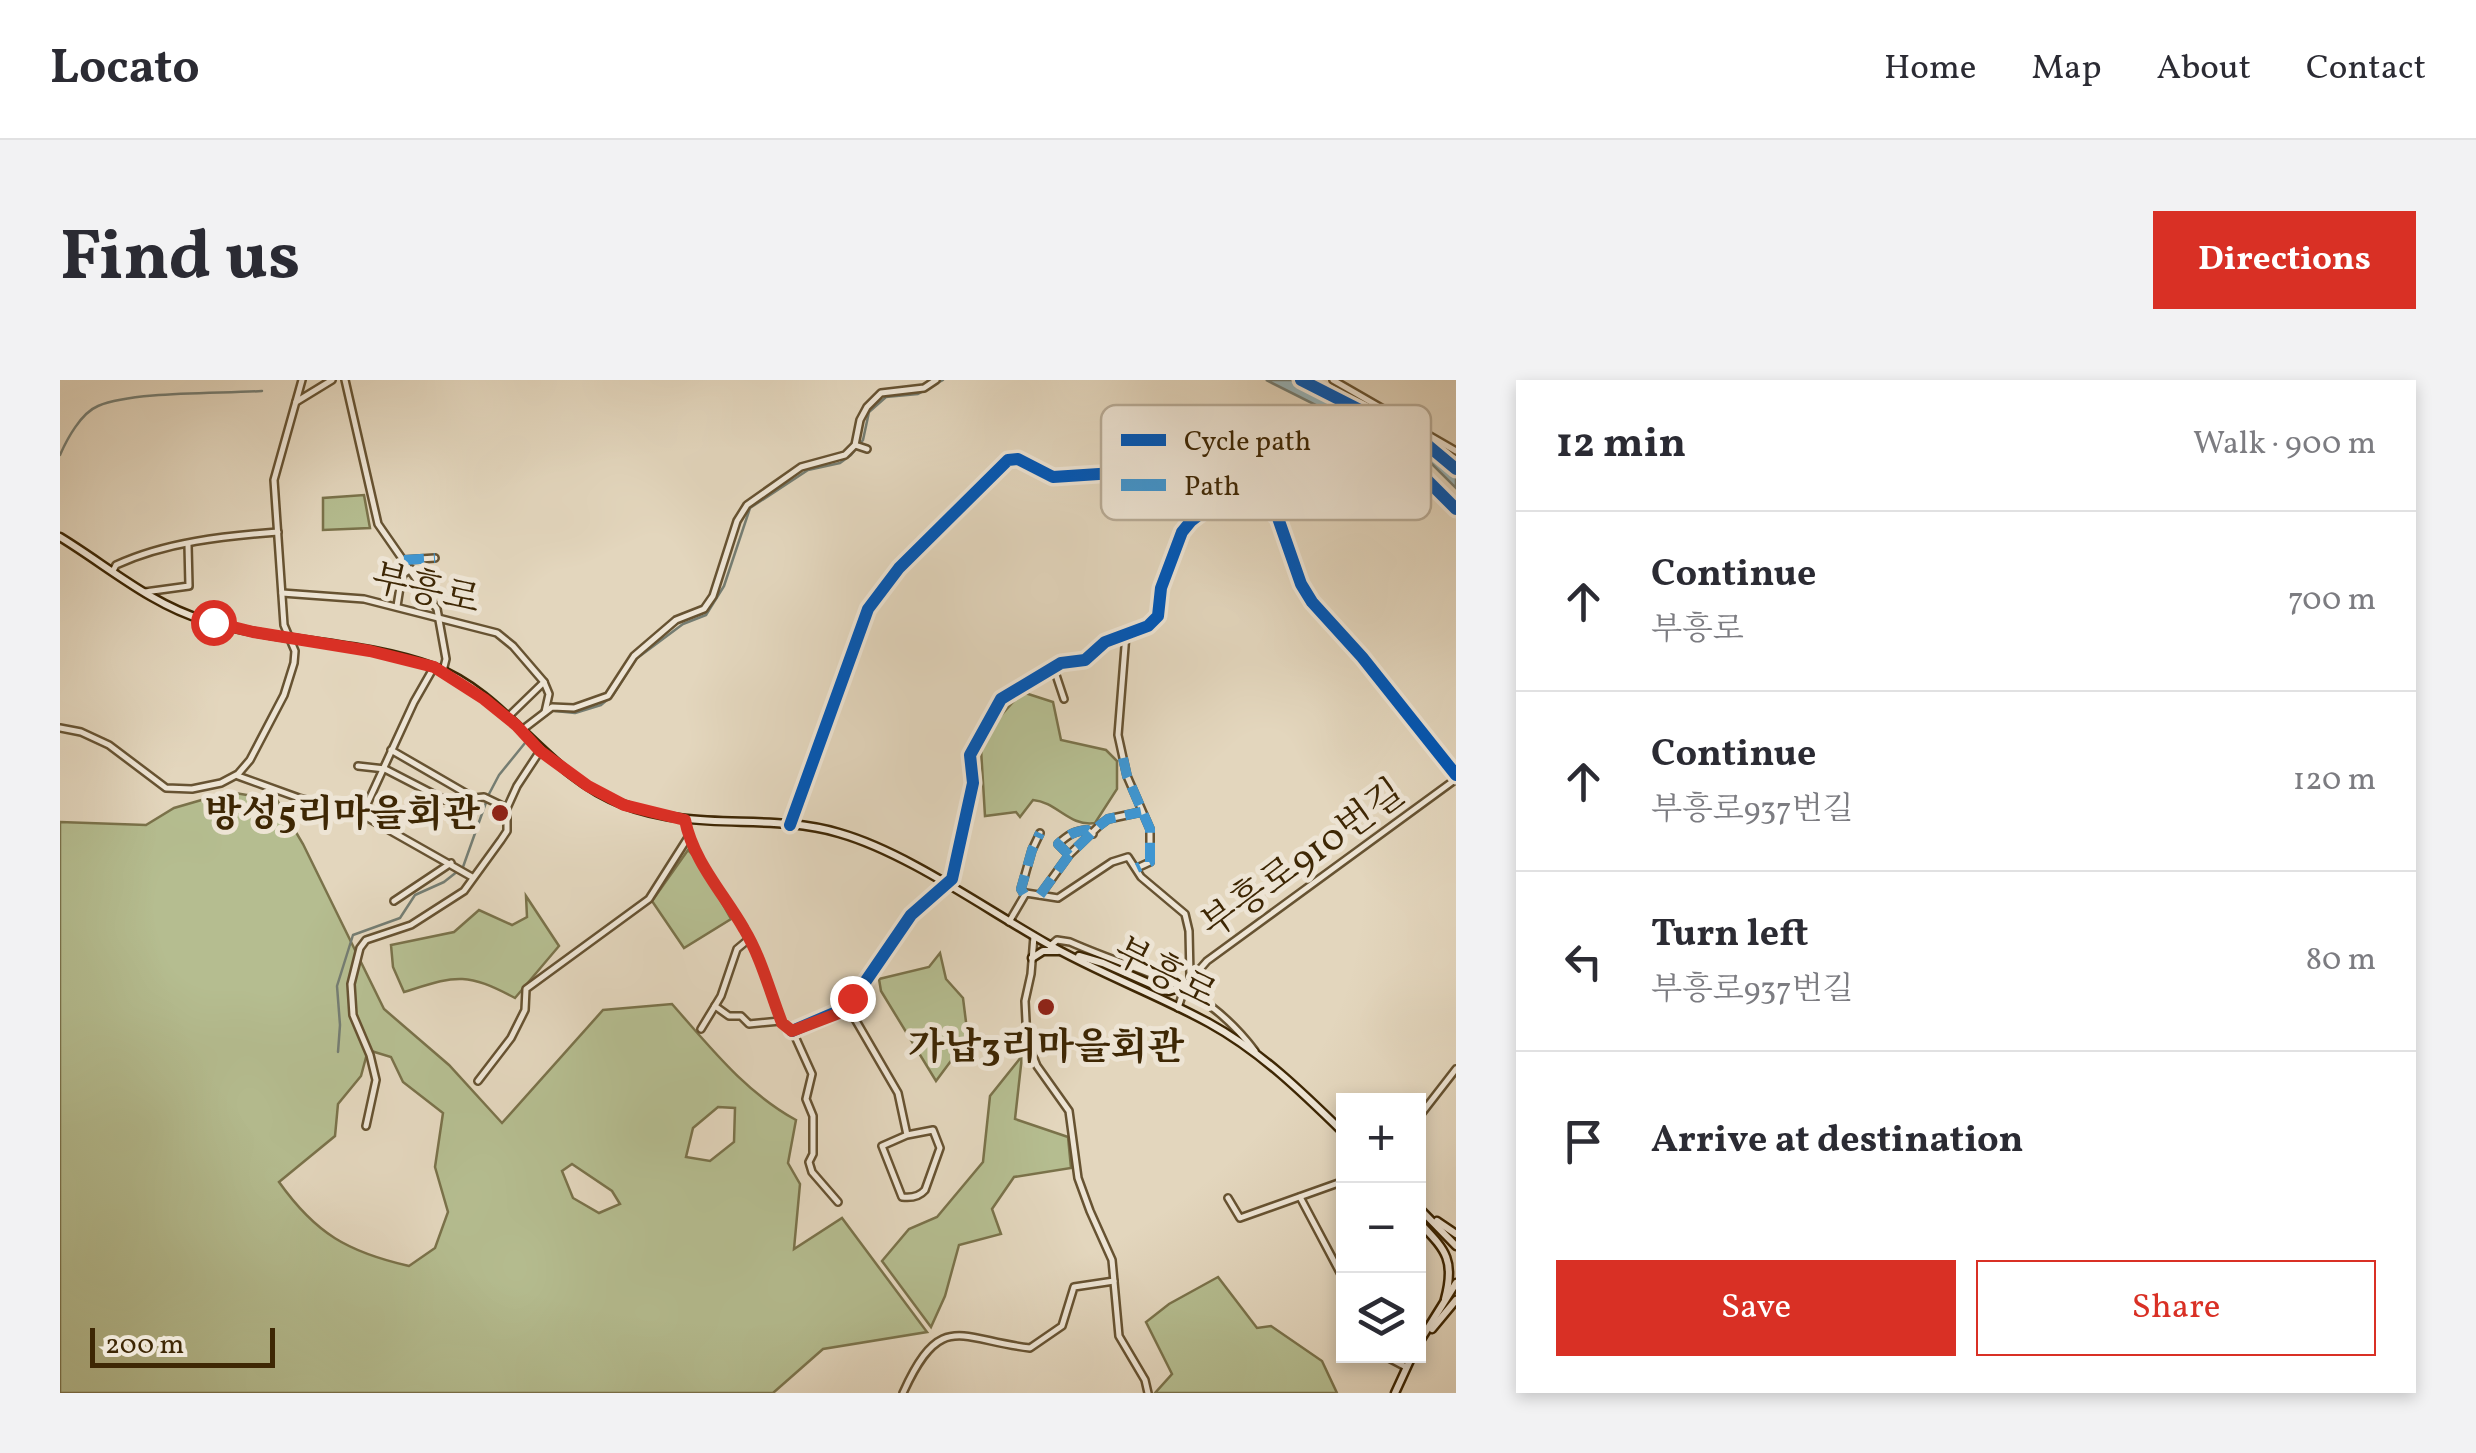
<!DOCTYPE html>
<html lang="en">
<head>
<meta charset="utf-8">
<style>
  body { margin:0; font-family:Vollkorn,"Noto Serif KR",serif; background:#f2f2f3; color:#2b2b33 }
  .controls { position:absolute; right:30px; bottom:30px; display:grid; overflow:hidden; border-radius:0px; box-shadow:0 5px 15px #0003 }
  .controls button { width:90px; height:90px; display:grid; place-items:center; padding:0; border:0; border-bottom:2px solid #e1e1e2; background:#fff; color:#2b2b33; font:50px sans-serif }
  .scale { position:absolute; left:30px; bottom:25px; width:185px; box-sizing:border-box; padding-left:10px; border:5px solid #3e2704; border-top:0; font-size:28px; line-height:35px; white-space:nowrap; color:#3e2704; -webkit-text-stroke:8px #ede4d4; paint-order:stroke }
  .stop { position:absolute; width:30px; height:30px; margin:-22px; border:8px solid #d93025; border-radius:50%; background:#fff }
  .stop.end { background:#d93025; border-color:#fff; box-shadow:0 2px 10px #0008 }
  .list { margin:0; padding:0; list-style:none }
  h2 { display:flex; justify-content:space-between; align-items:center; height:130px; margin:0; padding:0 40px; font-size:42px }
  h2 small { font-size:32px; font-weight:400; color:#7c7c81 }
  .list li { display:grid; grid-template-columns:65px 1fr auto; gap:30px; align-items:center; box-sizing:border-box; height:180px; padding:0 40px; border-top:2px solid #e1e1e2 }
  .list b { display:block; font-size:38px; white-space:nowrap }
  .list p { margin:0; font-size:32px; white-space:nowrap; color:#7c7c81 }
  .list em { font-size:32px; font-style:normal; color:#7c7c81 }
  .actions { display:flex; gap:20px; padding:30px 40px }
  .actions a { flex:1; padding:22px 0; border:2px solid #d93025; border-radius:0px; text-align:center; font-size:35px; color:#d93025 }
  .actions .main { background:#d93025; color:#fff }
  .icon { flex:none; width:55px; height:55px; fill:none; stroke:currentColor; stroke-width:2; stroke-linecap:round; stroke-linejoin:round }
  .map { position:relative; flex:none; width:1396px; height:1013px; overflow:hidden; border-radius:0px }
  header { display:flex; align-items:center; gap:60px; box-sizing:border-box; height:140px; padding:0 50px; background:#fff; border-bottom:2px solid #e1e1e2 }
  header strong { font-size:48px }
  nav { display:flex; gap:55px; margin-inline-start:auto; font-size:35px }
  .intro { display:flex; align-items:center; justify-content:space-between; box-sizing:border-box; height:240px; padding:0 60px }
  h1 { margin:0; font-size:70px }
  .button { padding:25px 45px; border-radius:0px; background:#d93025; color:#fff; font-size:35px; font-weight:700 }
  main { display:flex; gap:60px; padding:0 60px }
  aside { flex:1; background:#fff; border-radius:0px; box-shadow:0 5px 15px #0003 }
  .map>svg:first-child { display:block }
  .green { fill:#b5bd90; stroke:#7a724a; stroke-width:2.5; fill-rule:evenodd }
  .water { fill:#99b6bb; stroke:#757d72; stroke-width:2.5 }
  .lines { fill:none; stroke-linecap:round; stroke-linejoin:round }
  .stream { stroke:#757d72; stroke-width:2.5 }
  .street-casing { stroke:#675332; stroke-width:10 }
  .secondary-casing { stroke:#3e2704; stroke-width:11 }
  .street { stroke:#ede4d4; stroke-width:5 }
  .secondary { stroke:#ede4d4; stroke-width:6 }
  .quiet { stroke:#3f96d1; stroke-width:10; stroke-dasharray:20 10; stroke-linecap:butt }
  .cycleway-casing { stroke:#ede4d4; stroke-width:19 }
  .cycleway { stroke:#0057b8; stroke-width:12 }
  .route { stroke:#d93025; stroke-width:12 }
  .poi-dot { fill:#8f2418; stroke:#ede4d4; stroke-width:4 }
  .labels { text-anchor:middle; stroke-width:10; stroke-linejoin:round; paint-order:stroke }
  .street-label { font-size:38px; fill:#3e2704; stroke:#ede4d4 }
  .poi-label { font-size:38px; font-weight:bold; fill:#3e2704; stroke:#ede4d4; text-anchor:end }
  .key { fill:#ede4d4; stroke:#b8ab96; stroke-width:2.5 }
  .key-label { font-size:28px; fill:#3e2704 }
</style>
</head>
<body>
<header>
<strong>Locato</strong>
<nav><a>Home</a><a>Map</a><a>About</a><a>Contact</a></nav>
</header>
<div class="intro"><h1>Find us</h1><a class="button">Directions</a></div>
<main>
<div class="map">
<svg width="1396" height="1013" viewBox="0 0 1396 1013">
  <rect width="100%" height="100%" fill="#e3d6bd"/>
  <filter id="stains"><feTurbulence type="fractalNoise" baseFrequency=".002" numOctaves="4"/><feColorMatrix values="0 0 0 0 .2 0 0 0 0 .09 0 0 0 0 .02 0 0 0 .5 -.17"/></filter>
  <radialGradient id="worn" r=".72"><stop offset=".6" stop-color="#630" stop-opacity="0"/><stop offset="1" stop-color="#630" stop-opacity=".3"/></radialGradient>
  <g class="green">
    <path d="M304 115 310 148 263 150V118Z"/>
    <path d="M962 312 993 322 1001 360 1046 370 1057 381V409L1035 443C1009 447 997 422 973 420L960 437 956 432 925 436 921 369 936 341Z"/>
    <path d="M169 412 217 420 243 464 324 629 389 685 442 743 543 630 612 624C650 667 685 712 736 740L728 783 740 804 734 869 782 838 867 952 763 969 713 1013H0V442L86 445 114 428ZM308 670 331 677 343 702 383 733 375 787 388 832 375 868 349 886C288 872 256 854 219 802L275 756 278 724 301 696ZM658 727 675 728 674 762 650 781 626 777 633 748ZM512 784 552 811 560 824 539 833 513 818 502 791Z"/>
    <path d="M628 470 638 480 671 539 624 568 592 521Z"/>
    <path d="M466 516 499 566 455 618C404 591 396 596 344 612L333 587 331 565 394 552 419 530 452 545 467 537Z"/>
    <path d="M880 573 886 599 903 618 908 658 876 701 821 611 819 599 869 587Z"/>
    <path d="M962 676 955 739 1008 757 1011 788 954 797 932 829 941 854 899 865 885 916 871 947 822 881 849 849 877 837 923 782 930 716Z"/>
    <path d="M1158 897 1197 948 1211 946 1262 981 1277 1013H1095L1112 994 1086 942 1109 924Z"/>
  </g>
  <path class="water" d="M1206 0H1231L1370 71 1396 94V108L1371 83Z"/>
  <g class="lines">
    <g class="stream">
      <path d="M0 75C7 59 21 33 38 26 74 11 160 14 202 11"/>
      <path d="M495 331 515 333 541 325 553 315 576 279 623 244 646 235 664 206 690 128 748 90 780 83 791 75 803 60 809 32 826 17 858 14 883 0"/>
      <path d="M278 672 280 645 277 606 293 555 340 538 355 515 384 502 403 487 429 414 439 395 465 363"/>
    </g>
    <g class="street-casing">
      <g id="street">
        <path d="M285 0 318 144 377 229 386 279 383 291"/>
        <path d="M1273 0 1396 71"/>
        <path d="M236 22 272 0"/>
        <path d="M795 65 807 69"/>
        <path d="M344 180 375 178"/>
        <path d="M53 191 56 185C106 162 164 156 218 152"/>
        <path d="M85 212 129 206 128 165"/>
        <path d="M222 213 304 219 437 253 453 266 484 302 449 336"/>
        <path d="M337 226 342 195 351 189"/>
        <path d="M1066 254 1058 355 1067 396 1090 449V482L1077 488"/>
        <path d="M994 289 1004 319"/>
        <path d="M484 302 489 314 485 332"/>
        <path d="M0 348 21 352 49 365 106 408 132 409 161 403 178 394 190 380 224 315 234 283 235 271 224 245 214 100 242 0"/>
        <path d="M462 350 492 327 514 328 548 316 574 276 616 240 644 229 653 216 677 141 687 125 741 87 785 75 795 65 800 40 807 27 821 13 864 8 876 0"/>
        <path d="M331 370 414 418 424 417 447 428"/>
        <path d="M298 386 325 389 385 420"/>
        <path d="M178 396 239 418 299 433 412 497"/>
        <path d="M302 435 354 322 374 287"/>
        <path d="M625 441C633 482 665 514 684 549 701 577 710 612 722 643L733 652 752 694 746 719 753 736V774L749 782 752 792 778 822"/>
        <path d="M730 445 808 229 839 188 948 80 958 79 993 97 1131 88 1156 98 1180 102 1218 138 1241 204 1252 222 1302 277 1396 395"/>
        <path d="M1009 475 998 464C1008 455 1014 451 1027 450L1033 454"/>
        <path d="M964 514 961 509 972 470 980 453"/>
        <path d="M980 515 1009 475 1040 445 1048 439 1081 432"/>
        <path d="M334 521 391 483"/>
        <path d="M949 542 966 513 998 518 1052 482 1068 477 1081 497 1125 534 1129 551 1130 596"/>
        <path d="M974 556 971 594 965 621 967 661 977 686 1009 731 1018 798 1030 831 1052 880 1059 956 1085 1000 1088 1013"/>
        <path d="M990 566 997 560 1010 562C1087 596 1141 600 1195 671"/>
        <path d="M655 626 669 636H681L689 644 720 641"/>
        <path d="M788 627 838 713 847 755 822 766 842 817C850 818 859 817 865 810L880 768 873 750 847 755"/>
        <path d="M1118 628 1125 606 1147 581 1396 399"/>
        <path d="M641 649 661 616 677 569 689 559"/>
        <path d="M732 651 788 627 851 535 892 499 913 403 910 375 941 319 1001 283 1025 280 1045 262 1088 246 1098 236 1101 208 1122 152 1131 141 1166 114 1177 90 1206 60 1245 35 1361 94 1396 129"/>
        <path d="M418 701 451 658 465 630 466 609 589 519 629 456"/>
        <path d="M1358 738 1396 689"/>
        <path d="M306 746 316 700 310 675 293 635 291 604 300 568 306 560 351 545 404 511 441 460 447 451V428L457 406 480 371"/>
        <path d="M1240 817 1284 900"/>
        <path d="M1168 818 1180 838 1284 801"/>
        <path d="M1325 976 1346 987"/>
        <path d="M843 1013C881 929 900 960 970 968L1002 946 1014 907 1054 901"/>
      </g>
    </g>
    <g class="secondary-casing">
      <g id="secondary">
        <path d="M0 157C46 185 92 225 144 240 218 263 300 260 374 287 448 315 487 396 562 424 637 453 708 432 779 453 846 472 924 528 986 563 1038 593 1096 614 1149 643 1200 671 1242 712 1284 753"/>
        <path d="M1019 576 1043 583 1102 609 1109 611 1125 606"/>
        <path d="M972 578 983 571H998"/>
        <path d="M1358 827 1396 866"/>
        <path d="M1358 841C1384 869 1396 878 1385 919"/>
        <path d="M1377 841 1396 854"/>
        <path d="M1372 949 1396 920"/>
        <path d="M1358 964 1396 903"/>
        <path d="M1335 1013 1352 976"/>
      </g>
    </g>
    <use href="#street" class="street"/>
    <use href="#secondary" class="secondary"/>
    <g class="quiet">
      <path d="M344 180 375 178"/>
      <path d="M1063 378 1067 396 1090 449V482L1077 488"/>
      <path d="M1009 475 998 464C1008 455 1014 451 1027 450L1033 454"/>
      <path d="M964 514 961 509 972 470 980 453"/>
      <path d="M980 515 1009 475 1040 445 1048 439 1081 432"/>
    </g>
    <g class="cycleway-casing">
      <g id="cycleway">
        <path d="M1241 0 1365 63 1396 89"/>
        <path d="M730 445 808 229 839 188 948 80 958 79 993 97 1131 88 1156 98 1180 102 1218 138 1241 204 1252 222 1302 277 1396 395"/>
        <path d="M732 651 788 627 851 535 892 499 913 403 910 375 941 319 1001 283 1025 280 1045 262 1088 246 1098 236 1101 208 1122 152 1131 141 1166 114 1177 90 1206 60 1245 35 1361 94 1396 129"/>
      </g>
    </g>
    <use href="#cycleway" class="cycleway"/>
  </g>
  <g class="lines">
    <path class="route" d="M153 242 193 252 310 271 374 287 424 319 456 345 480 371 528 406 564 425 625 440C633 481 664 514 684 549 701 577 710 612 722 643L732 651 782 632 792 618"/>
  </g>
  <g class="poi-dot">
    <circle cx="440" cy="433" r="10"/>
    <circle cx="986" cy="627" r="10"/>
  </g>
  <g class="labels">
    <g class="street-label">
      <text transform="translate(366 208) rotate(13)" y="13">부흥로</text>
      <text transform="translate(1242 478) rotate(-36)" y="13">부흥로910번길</text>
      <text transform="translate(1106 592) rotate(27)" y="13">부흥로</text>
    </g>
    <g class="poi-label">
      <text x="420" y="446">방성5리마을회관</text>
      <text x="986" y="679" text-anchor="middle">가납3리마을회관</text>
    </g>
  </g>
  <rect x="1041" y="25" width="330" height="115" rx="15" class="key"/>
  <rect x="1061" y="54" width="45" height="12" fill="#0057b8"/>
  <rect x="1061" y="99" width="45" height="12" fill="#3f96d1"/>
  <g class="key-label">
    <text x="1124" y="70">Cycle path</text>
    <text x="1124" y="115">Path</text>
  </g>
  <rect width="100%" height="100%" filter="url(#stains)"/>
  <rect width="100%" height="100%" fill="url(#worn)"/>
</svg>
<div class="controls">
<button>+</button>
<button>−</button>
<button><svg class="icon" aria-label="layers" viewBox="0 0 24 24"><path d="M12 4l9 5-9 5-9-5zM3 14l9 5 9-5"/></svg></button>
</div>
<div class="scale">200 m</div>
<div class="stop" style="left:153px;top:242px"></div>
<div class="stop end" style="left:792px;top:618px"></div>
</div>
<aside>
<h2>12 min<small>Walk · 900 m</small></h2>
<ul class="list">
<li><svg class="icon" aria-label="ahead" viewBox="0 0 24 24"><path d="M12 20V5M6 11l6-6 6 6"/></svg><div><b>Continue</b><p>부흥로</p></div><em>700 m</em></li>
<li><svg class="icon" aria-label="ahead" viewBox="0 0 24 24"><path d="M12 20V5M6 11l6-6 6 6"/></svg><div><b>Continue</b><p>부흥로937번길</p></div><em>120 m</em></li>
<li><svg class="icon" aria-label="left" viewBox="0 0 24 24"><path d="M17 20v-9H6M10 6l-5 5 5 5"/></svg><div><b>Turn left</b><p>부흥로937번길</p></div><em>80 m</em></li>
<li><svg class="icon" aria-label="arrive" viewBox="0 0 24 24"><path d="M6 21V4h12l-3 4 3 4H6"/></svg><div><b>Arrive at destination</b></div></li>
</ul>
<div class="actions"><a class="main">Save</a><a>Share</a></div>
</aside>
</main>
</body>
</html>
